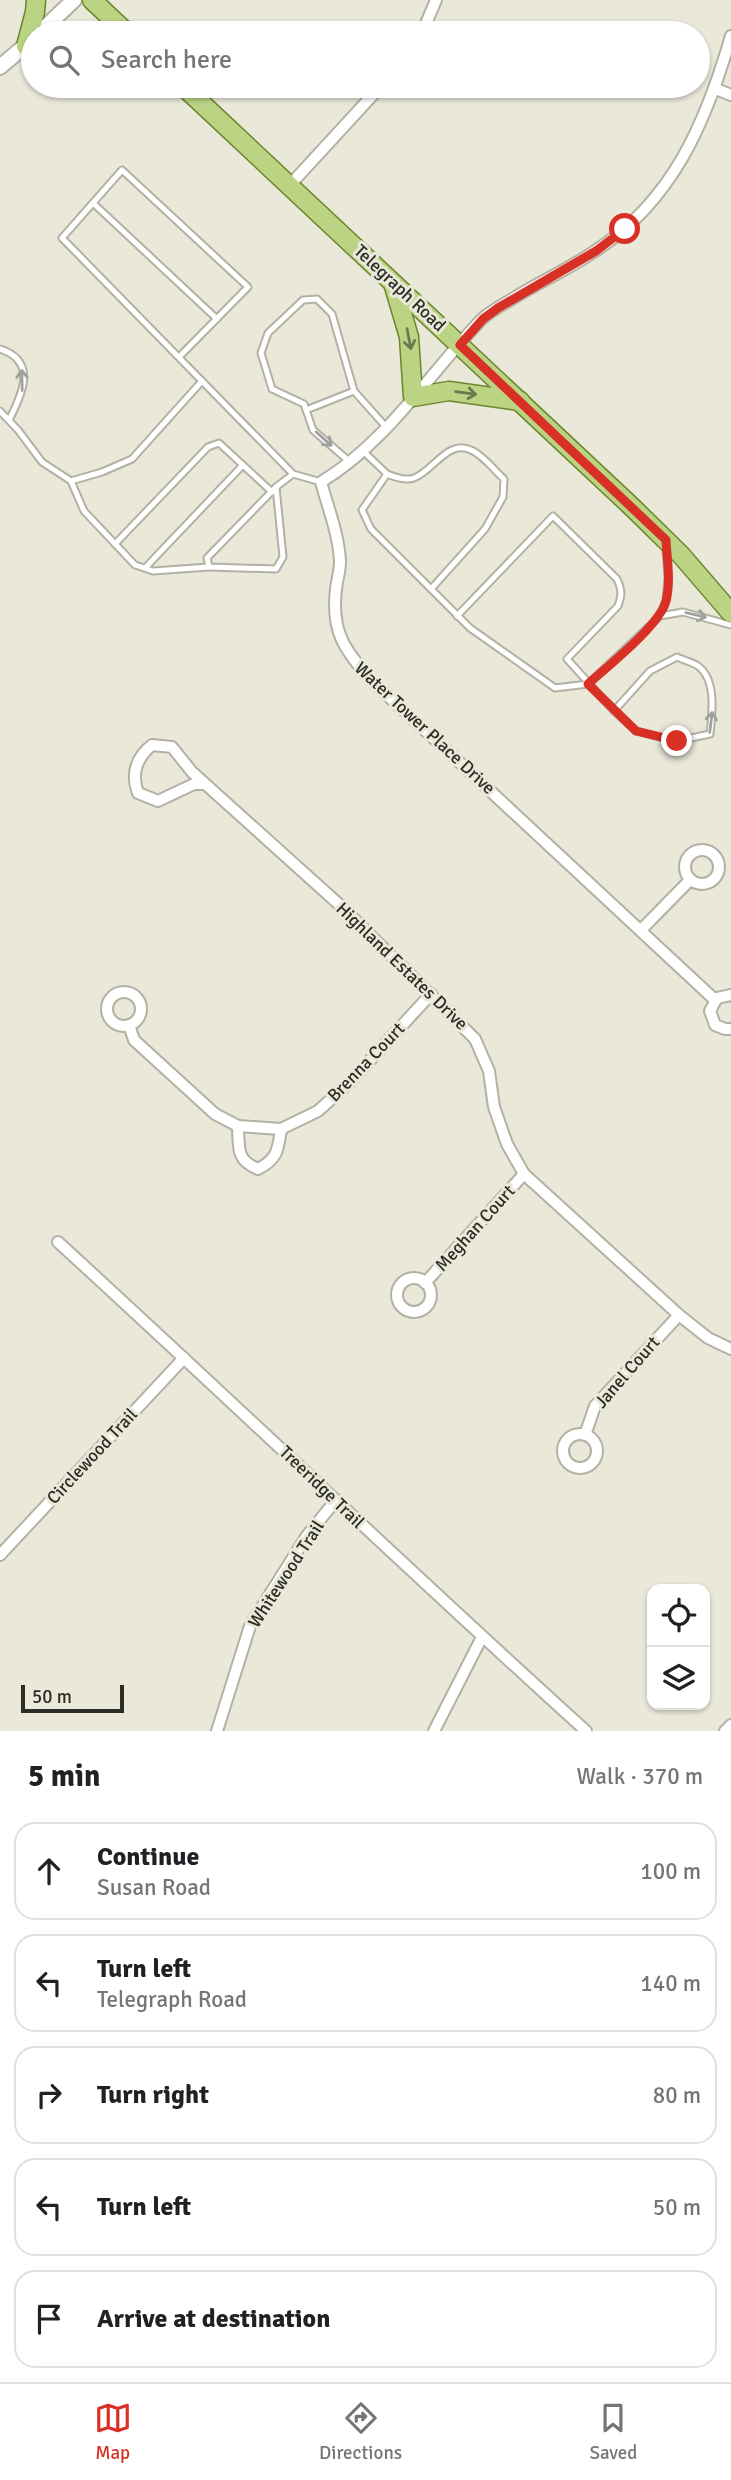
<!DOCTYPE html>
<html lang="en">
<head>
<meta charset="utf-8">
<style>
  body { margin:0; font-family:Signika,sans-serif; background:#f6f6f6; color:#202124 }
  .controls { position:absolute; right:21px; bottom:21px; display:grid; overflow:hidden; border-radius:14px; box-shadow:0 2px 5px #0004 }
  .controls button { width:63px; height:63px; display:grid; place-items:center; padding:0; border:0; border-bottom:2px solid #e0e0e0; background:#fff; color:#202124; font:35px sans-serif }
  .scale { position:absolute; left:21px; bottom:18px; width:103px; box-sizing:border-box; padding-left:7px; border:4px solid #2c2c26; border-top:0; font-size:19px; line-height:24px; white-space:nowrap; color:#2c2c26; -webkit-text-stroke:5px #e9e8d9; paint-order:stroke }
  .stop { position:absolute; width:21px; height:21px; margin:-16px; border:5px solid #d93025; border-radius:50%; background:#fff }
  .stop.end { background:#d93025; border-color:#fff; box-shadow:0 2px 7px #0008 }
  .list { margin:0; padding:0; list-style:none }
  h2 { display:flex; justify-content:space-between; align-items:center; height:91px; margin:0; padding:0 28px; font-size:30px }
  h2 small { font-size:23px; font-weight:400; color:#757577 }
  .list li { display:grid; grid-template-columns:46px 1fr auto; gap:21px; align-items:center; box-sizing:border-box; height:98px; margin:0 14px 14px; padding:0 14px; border:2px solid #e0e0e0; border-radius:21px }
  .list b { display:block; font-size:26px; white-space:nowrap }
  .list p { margin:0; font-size:23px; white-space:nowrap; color:#757577 }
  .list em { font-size:23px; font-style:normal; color:#757577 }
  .icon { flex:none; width:38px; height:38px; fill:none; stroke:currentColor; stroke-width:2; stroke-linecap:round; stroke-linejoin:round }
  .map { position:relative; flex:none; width:731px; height:1731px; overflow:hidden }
  .search { position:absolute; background:#fff; box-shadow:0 2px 5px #0004; left:21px; right:21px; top:21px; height:77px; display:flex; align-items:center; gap:18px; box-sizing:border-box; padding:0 24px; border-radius:38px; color:#757577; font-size:26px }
  .sheet { height:651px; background:#fff }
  nav { display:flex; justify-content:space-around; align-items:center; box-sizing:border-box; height:98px; border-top:2px solid #e0e0e0; background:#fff; font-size:19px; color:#757577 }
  nav a { display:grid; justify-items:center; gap:4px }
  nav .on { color:#d93025 }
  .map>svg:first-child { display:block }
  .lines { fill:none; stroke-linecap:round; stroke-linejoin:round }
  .service-casing { stroke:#b3b1a3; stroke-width:9 }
  .minor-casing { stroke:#b3b1a3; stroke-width:14 }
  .tertiary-casing { stroke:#b3b1a3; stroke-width:18 }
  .primary-casing { stroke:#6b862c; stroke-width:21 }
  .service { stroke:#fff; stroke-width:5 }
  .minor { stroke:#fff; stroke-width:10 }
  .tertiary { stroke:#fff; stroke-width:14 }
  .primary { stroke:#bbd483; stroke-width:18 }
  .oneway { stroke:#6c7850 }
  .oneway2 { stroke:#a0a09d }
  .route { stroke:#d93025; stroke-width:9 }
  .labels { text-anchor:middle; stroke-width:6; stroke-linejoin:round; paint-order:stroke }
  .street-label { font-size:18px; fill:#2c2c26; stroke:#e9e8d9 }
</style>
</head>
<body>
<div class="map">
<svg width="731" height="1731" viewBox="0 0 731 1731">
  <rect width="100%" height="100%" fill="#e9e8d9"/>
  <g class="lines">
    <g class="service-casing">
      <g id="service">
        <path d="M93 203 217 319"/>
        <path d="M0 349C38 361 22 395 9 420"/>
        <path d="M179 357 248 287 122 170 62 238 293 474 321 482"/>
        <path d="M306 410 354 391"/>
        <path d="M0 411 18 430 42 462 71 481 102 472 132 459 202 381"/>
        <path d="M363 451 387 474 362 510 371 529 470 628 555 688 588 684 660 616 666 600 668 578 666 549"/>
        <path d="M350 462 313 430 304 404 272 389 261 353 268 333 303 300 317 299 332 314 354 391 386 427"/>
        <path d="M387 474C395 477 405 481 414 478 433 471 448 439 471 450 483 455 494 470 504 479L503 497 485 529 431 589"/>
        <path d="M71 481 84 511 135 565 153 571 209 567"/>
        <path d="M276 487 283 557 276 569 209 567 207 558 276 487 293 474"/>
        <path d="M115 544 208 447 219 443 272 492"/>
        <path d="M145 568 243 465"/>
        <path d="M457 616 553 516 617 579C622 590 622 595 618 606L567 659 614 711 636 731 677 741 710 734C712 714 717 680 698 666 692 662 683 660 677 657L650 671 614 711"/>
        <path d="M660 616 683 612 731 625"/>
      </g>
    </g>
    <g class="minor-casing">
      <g id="minor">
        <path d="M422 33 436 0"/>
        <path d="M716 89 731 95"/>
        <path d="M290 185 381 86"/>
        <path d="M205 784H194L158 801 138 793C131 774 136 758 152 745L172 747 192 772 343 908 475 1039 489 1071 494 1107 507 1144 524 1174 679 1315 708 1338 731 1349"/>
        <circle cx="702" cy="867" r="17"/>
        <path d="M641 930 690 880"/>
        <circle cx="124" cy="1009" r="17"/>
        <path d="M731 995 717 998 710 1011 715 1025 725 1029H731"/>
        <path d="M715 1000 372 681C344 650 331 631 336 589 337 580 340 571 340 562 339 535 328 508 321 482 385 444 430 373 481 320 491 310 505 304 517 296 542 281 570 268 595 251 673 201 706 122 731 36"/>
        <path d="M129 1025 134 1040 215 1114 238 1126 281 1129 318 1111 350 1082 431 994"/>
        <path d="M238 1126C239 1148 236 1160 258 1169 278 1159 278 1149 281 1129"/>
        <path d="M58 1242C235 1404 408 1570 586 1731"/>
        <circle cx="414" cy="1295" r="17"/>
        <path d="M425 1283 524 1174"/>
        <circle cx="580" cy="1451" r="17"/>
        <path d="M585 1435 595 1406 679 1315"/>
        <path d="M0 1555 184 1358"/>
        <path d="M217 1731 250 1626 306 1537 336 1500"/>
        <path d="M434 1731 482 1637"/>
        <path d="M725 1731 731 1725"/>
      </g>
    </g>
    <g class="tertiary-casing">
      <g id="tertiary">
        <path d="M39 33 74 0"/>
        <path d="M0 67 33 39"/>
      </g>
    </g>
    <g class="primary-casing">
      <g id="primary">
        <path d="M92 0 127 33"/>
        <path d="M33 44 26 46 35 12 36 0"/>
        <path d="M183 86 632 507 681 555 731 613"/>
        <path d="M393 283 409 337 413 397 449 391 520 401"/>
      </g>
    </g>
    <use href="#service" class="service"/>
    <use href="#minor" class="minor"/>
    <use href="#tertiary" class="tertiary"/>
    <use href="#primary" class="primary"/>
  </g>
  <defs><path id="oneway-shaft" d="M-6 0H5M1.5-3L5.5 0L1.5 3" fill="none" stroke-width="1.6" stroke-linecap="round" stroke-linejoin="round" transform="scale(1.75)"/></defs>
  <g class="oneway">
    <use href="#oneway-shaft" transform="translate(409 339) rotate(79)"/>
    <use href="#oneway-shaft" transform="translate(466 393) rotate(7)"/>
  </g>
  <g class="oneway2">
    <use href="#oneway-shaft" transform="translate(22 380) rotate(-91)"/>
    <use href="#oneway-shaft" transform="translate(324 439) rotate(42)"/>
    <use href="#oneway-shaft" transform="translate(696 615) rotate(13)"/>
    <use href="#oneway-shaft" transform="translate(711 722) rotate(-83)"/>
  </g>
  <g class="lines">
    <path class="route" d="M625 229 596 251 498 308 483 319 460 345 666 540C667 560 671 581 666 601 660 625 608 666 588 684L636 731 677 741"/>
  </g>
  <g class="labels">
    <g class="street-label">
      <text transform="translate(400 288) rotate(43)" y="6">Telegraph Road</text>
      <text transform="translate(425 728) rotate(43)" y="6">Water Tower Place Drive</text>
      <text transform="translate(402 966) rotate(44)" y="6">Highland Estates Drive</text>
      <text transform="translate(366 1062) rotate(-46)" y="6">Brenna Court</text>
      <text transform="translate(475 1228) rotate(-48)" y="6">Meghan Court</text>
      <text transform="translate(627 1372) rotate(-49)" y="6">Janel Court</text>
      <text transform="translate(92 1456) rotate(-47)" y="6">Circlewood Trail</text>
      <text transform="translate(322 1487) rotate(44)" y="6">Treeridge Trail</text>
      <text transform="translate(286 1574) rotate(-57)" y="6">Whitewood Trail</text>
    </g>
  </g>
</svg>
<div class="controls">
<button><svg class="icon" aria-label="locate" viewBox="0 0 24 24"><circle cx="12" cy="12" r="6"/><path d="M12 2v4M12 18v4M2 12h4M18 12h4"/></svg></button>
<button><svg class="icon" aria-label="layers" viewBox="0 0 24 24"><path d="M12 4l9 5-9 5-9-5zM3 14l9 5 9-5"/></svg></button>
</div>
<div class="scale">50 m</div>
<div class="stop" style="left:625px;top:229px"></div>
<div class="stop end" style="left:677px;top:741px"></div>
<div class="search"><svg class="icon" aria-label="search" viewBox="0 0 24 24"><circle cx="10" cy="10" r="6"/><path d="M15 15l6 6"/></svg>Search here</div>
</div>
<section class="sheet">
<h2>5 min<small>Walk · 370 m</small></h2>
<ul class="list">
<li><svg class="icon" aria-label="ahead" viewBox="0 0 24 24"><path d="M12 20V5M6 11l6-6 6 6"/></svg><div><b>Continue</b><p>Susan Road</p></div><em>100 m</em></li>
<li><svg class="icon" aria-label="left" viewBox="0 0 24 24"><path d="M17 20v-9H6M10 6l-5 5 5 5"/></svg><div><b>Turn left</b><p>Telegraph Road</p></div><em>140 m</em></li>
<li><svg class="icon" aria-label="right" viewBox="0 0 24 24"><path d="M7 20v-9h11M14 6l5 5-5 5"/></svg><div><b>Turn right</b></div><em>80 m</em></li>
<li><svg class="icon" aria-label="left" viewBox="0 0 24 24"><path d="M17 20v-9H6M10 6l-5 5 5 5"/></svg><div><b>Turn left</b></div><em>50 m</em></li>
<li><svg class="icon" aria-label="arrive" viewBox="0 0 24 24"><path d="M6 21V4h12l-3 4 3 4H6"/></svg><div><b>Arrive at destination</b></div></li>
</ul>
</section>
<nav>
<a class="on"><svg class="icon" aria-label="map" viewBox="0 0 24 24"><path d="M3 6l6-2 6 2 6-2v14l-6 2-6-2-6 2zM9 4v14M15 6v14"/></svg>Map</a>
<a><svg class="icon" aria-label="directions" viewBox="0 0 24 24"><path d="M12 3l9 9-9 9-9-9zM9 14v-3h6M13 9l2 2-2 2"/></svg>Directions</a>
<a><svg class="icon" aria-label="saved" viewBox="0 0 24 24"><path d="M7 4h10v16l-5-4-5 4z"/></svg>Saved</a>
</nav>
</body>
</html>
